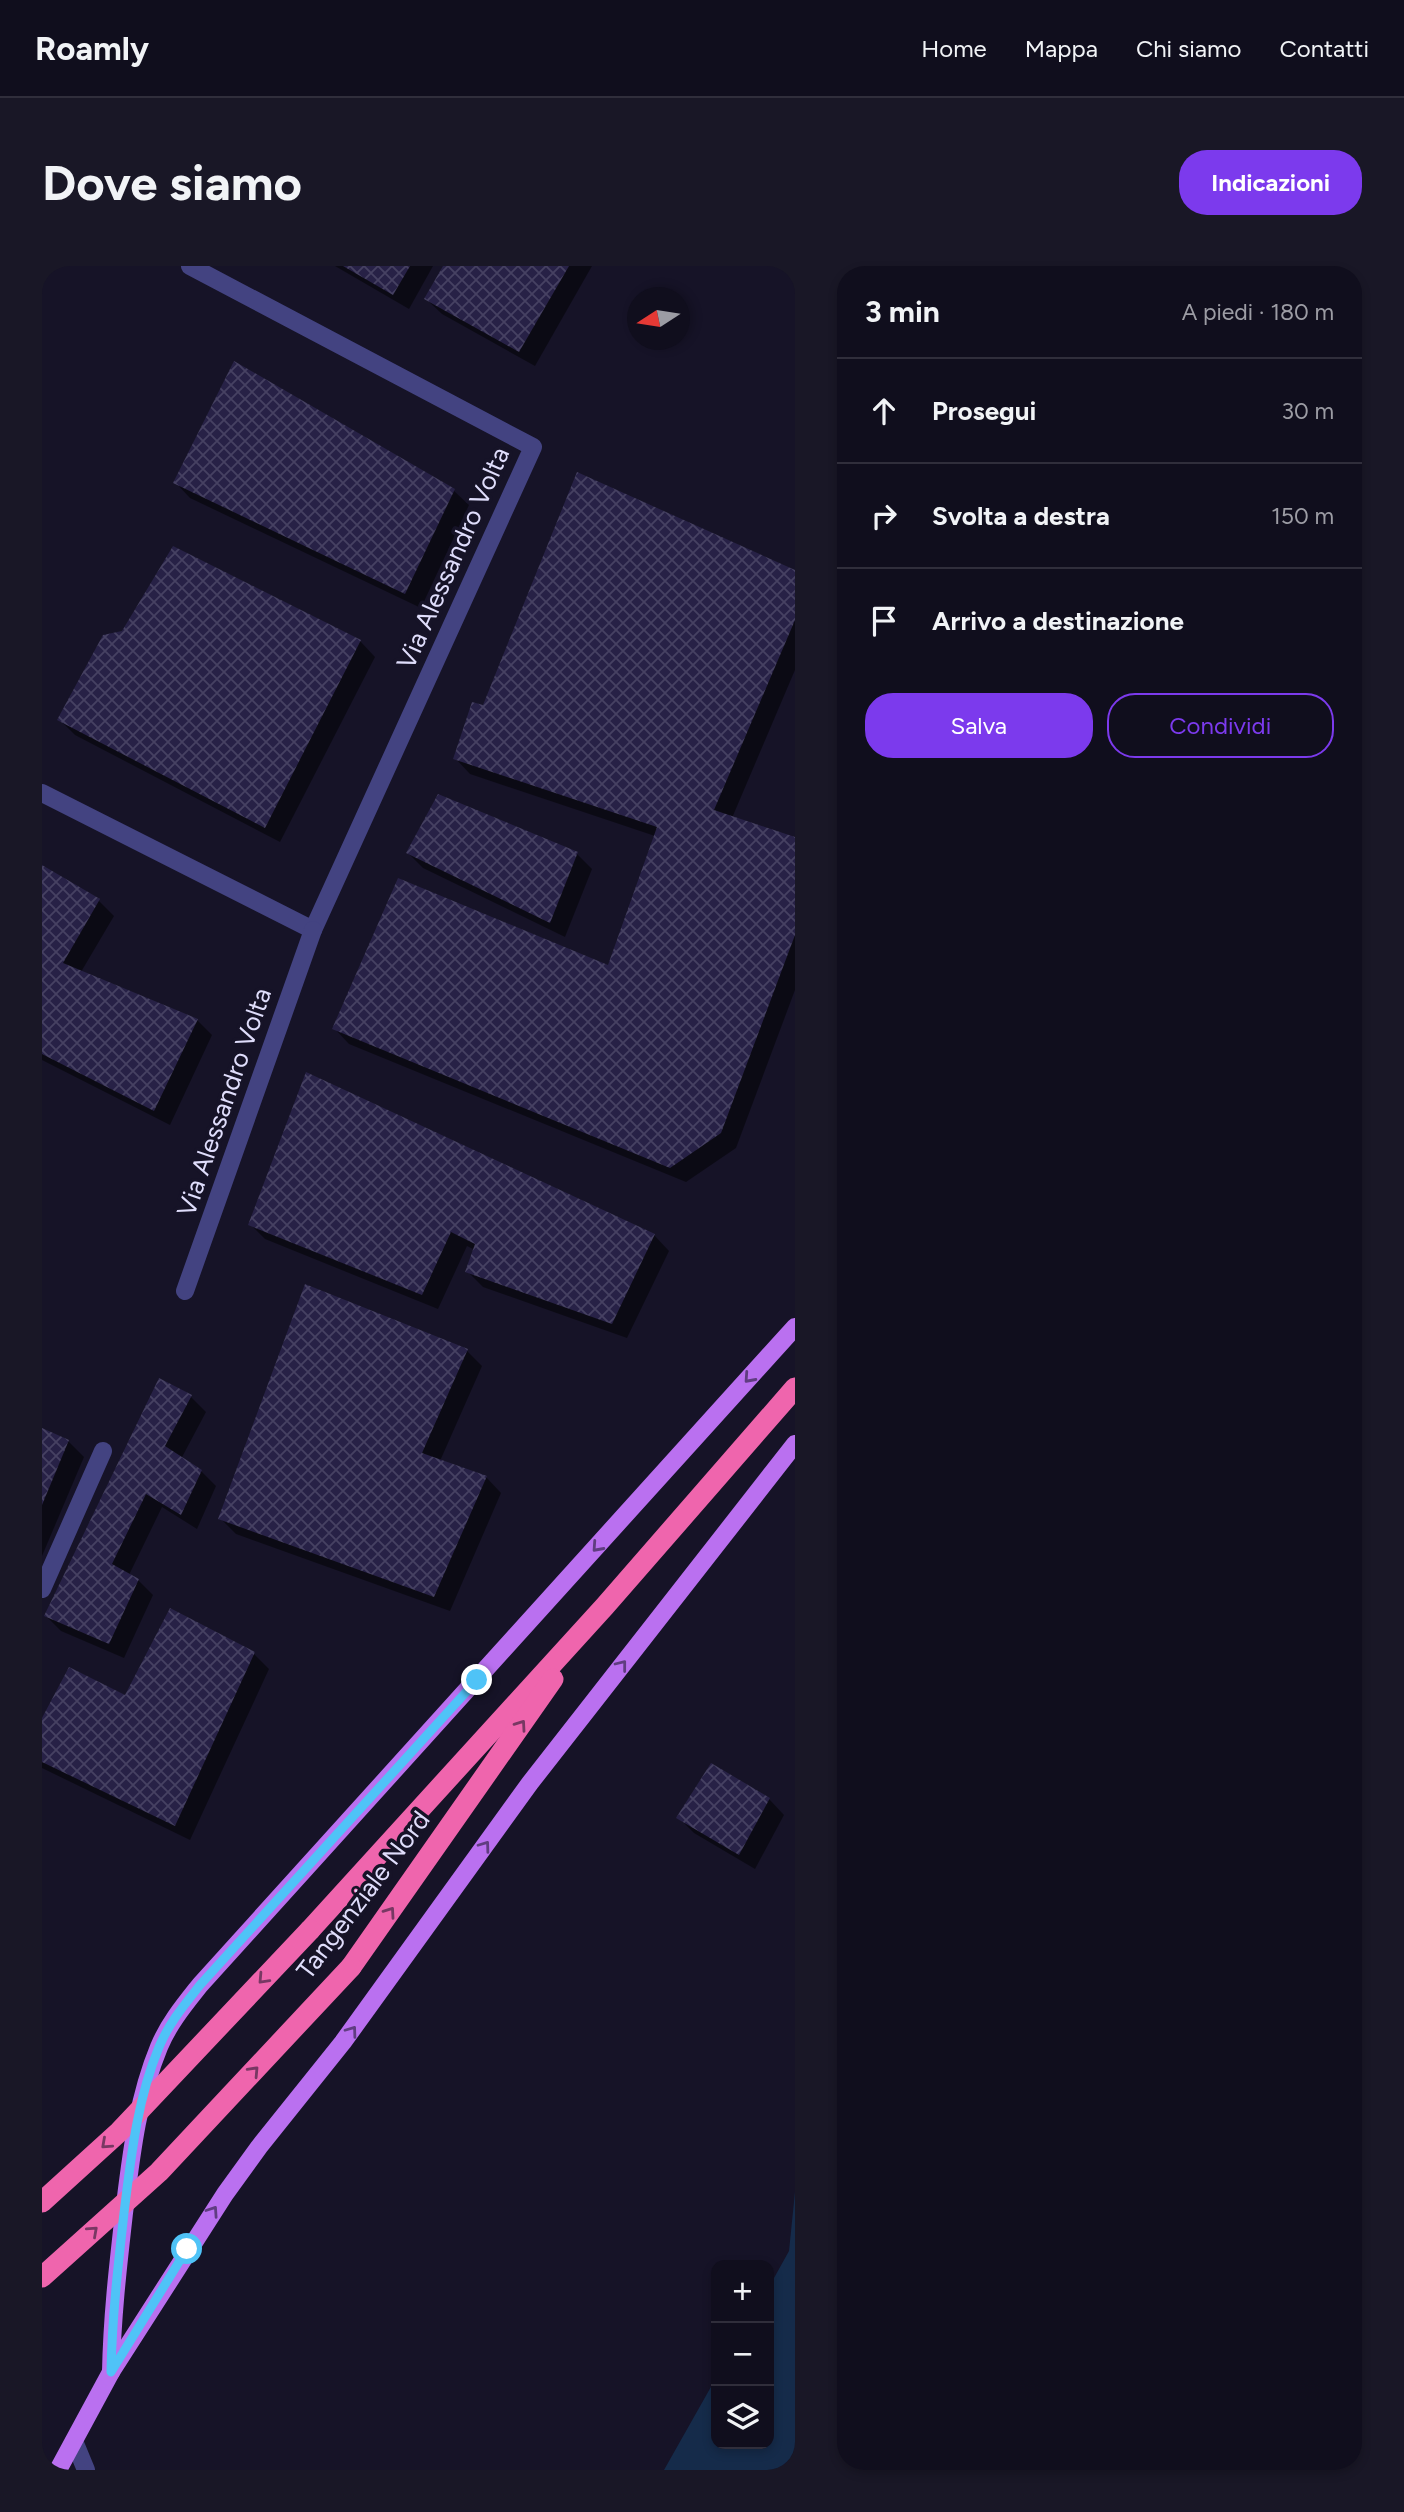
<!DOCTYPE html>
<html lang="it">
<head>
<meta charset="utf-8">
<style>
  body { margin:0; font-family:Figtree,sans-serif; background:#191726; color:#f1f3f6 }
  .controls { position:absolute; right:21px; bottom:21px; display:grid; overflow:hidden; border-radius:14px; box-shadow:0 4px 10px #0003 }
  .controls button { width:63px; height:63px; display:grid; place-items:center; padding:0; border:0; border-bottom:2px solid #302e3b; background:#100e1d; color:#f1f3f6; font:35px sans-serif }
  .compass { position:absolute; left:585px; top:21px; width:63px; height:63px; border-radius:50%; background:#100e1d; box-shadow:0 4px 10px #0003; rotate:258deg }
  .stop { position:absolute; width:21px; height:21px; margin:-16px; border:5px solid #4fc3f7; border-radius:50%; background:#fff }
  .stop.end { background:#4fc3f7; border-color:#fff; box-shadow:0 2px 7px #0008 }
  .list { margin:0; padding:0; list-style:none }
  h2 { display:flex; justify-content:space-between; align-items:center; height:91px; margin:0; padding:0 28px; font-size:30px }
  h2 small { font-size:23px; font-weight:400; color:#9c9ca4 }
  .list li { display:grid; grid-template-columns:46px 1fr auto; gap:21px; align-items:center; box-sizing:border-box; height:105px; padding:0 28px; border-top:2px solid #302e3b }
  .list b { display:block; font-size:26px; white-space:nowrap }
  .list em { font-size:23px; font-style:normal; color:#9c9ca4 }
  .actions { display:flex; gap:14px; padding:21px 28px }
  .actions a { flex:1; padding:16px 0; border:2px solid #7c3aed; border-radius:28px; text-align:center; font-size:24px; color:#7c3aed }
  .actions .main { background:#7c3aed; color:#fff }
  .icon { flex:none; width:38px; height:38px; fill:none; stroke:currentColor; stroke-width:2; stroke-linecap:round; stroke-linejoin:round }
  .map { position:relative; flex:none; width:753px; height:2204px; overflow:hidden; border-radius:28px }
  header { display:flex; align-items:center; gap:42px; box-sizing:border-box; height:98px; padding:0 35px; background:#100e1d; border-bottom:2px solid #302e3b }
  header strong { font-size:33px }
  nav { display:flex; gap:38px; margin-inline-start:auto; font-size:24px }
  .intro { display:flex; align-items:center; justify-content:space-between; box-sizing:border-box; height:168px; padding:0 42px }
  h1 { margin:0; font-size:49px }
  .button { padding:18px 32px; border-radius:28px; background:#7c3aed; color:#fff; font-size:24px; font-weight:700 }
  main { display:flex; gap:42px; padding:0 42px }
  aside { flex:1; background:#100e1d; border-radius:28px; box-shadow:0 4px 10px #0003 }
  .map>svg:first-child { display:block }
  .water { fill:#152b4a }
  .shadow { fill:#0007 }
  .building { fill:url(#building-cross-hatch) }
  .lines { fill:none; stroke-linecap:round; stroke-linejoin:round }
  .minor { stroke:#434381; stroke-width:18 }
  .major { stroke:#ba70f0; stroke-width:18 }
  .highway { stroke:#ef65ad; stroke-width:21 }
  .highway-bridge { stroke:#ef65ad; stroke-width:21 }
  .oneway { stroke:#603d81 }
  .oneway2 { stroke:#783863 }
  .route { stroke:#4fc3f7; stroke-width:9 }
  .labels { text-anchor:middle; stroke-width:7; stroke-linejoin:round; paint-order:stroke }
  .street-label { font-size:26px; fill:#dfddfb; stroke:#161327 }
</style>
</head>
<body>
<header>
<strong>Roamly</strong>
<nav><a>Home</a><a>Mappa</a><a>Chi siamo</a><a>Contatti</a></nav>
</header>
<div class="intro"><h1>Dove siamo</h1><a class="button">Indicazioni</a></div>
<main>
<div class="map">
<svg width="753" height="2204" viewBox="0 0 753 2204">
  <defs>
    <pattern id="building-cross-hatch" width="8" height="8" patternUnits="userSpaceOnUse" patternTransform="scale(1.75)"><rect width="8" height="8" fill="#272146"/><path d="M0 0l8 8M0 8l8-8" fill="none" stroke="#464162"/></pattern>
  </defs>
  <rect width="100%" height="100%" fill="#161327"/>
  <path class="water" d="M753 1926V2204H622L674 2112V2178H727V2021L747 1985Z"/>
  <g class="shadow">
    <path d="M293 0H391L367 43Z"/>
    <path d="M403 0H550L493 100 400 48 384 33Z"/>
    <path d="M536 208 753 306V404L690 552 753 573V724L694 882 644 916 307 778 292 762 567 701 613 570 428 508 413 492 442 441Z"/>
    <path d="M133 216 411 224 427 239 379 342 148 232Z"/>
    <path d="M318 375 333 391 238 576 33 469 18 454Z"/>
    <path d="M366 587 535 588 550 603 523 671 381 602Z"/>
    <path d="M0 601 57 635 72 650 39 706 155 754 170 769 128 859 0 794Z"/>
    <path d="M208 958 612 969 627 985 585 1072 441 1021 425 1005 433 984 425 980 396 1043 223 973Z"/>
    <path d="M425 1085 440 1100 398 1195 444 1211 459 1227 408 1345 194 1268 179 1253Z"/>
    <path d="M149 1131 164 1146 139 1193 159 1205 174 1220 155 1263 120 1241 87 1309 96 1314 111 1329 82 1392 19 1365 4 1350Z"/>
    <path d="M0 1164 26 1175 42 1191 0 1290Z"/>
    <path d="M212 1388 227 1403 148 1574 0 1502V1456L84 1431Z"/>
    <path d="M727 1533 742 1549 713 1603 652 1567 637 1552Z"/>
  </g>
  <g class="building">
    <path d="M301 0H368L351 29Z"/>
    <path d="M401 0H527L477 86 382 33Z"/>
    <path d="M192 95 413 223 363 328 131 217Z"/>
    <path d="M535 206 753 304V354L672 544 753 571V669L679 867 628 902 290 763 356 612 566 699 615 561 411 493 430 436 441 439Z"/>
    <path d="M131 280 319 374 223 562 15 454 61 369 80 365Z"/>
    <path d="M396 528 536 586 508 657 364 587Z"/>
    <path d="M0 599 58 633 21 697 156 753 112 845 0 788Z"/>
    <path d="M264 806 613 968 570 1058 423 1006 433 978 409 966 380 1029 206 959Z"/>
    <path d="M263 1018 426 1083 380 1187 445 1210 392 1331 176 1253Z"/>
    <path d="M117 1112 150 1129 123 1180 160 1204 139 1249 104 1228 70 1298 97 1313 67 1378 2 1350Z"/>
    <path d="M0 1162 27 1174 0 1239Z"/>
    <path d="M128 1342 213 1386 133 1560 0 1496V1452L27 1401 83 1429Z"/>
    <path d="M669 1497 728 1532 697 1589 634 1552Z"/>
  </g>
  <g class="lines">
    <g class="minor">
      <path d="M0 527 271 664 491 181 148 0"/>
      <path d="M143 1025 271 664"/>
      <path d="M0 1323 61 1185"/>
      <path d="M32 2175 44 2204"/>
    </g>
    <g class="major">
      <path d="M69 2106C70 2052 76 2000 82 1947 89 1891 95 1834 117 1781 127 1757 143 1738 158 1719L753 1061"/>
      <path d="M16 2204 69 2106 183 1928 217 1881 301 1776 488 1517 753 1178"/>
    </g>
    <g class="highway">
      <path d="M268 1664 563 1340 753 1122"/>
      <path d="M309 1701 511 1413"/>
    </g>
    <g class="highway-bridge">
      <path d="M0 1936 77 1866 268 1664"/>
      <path d="M0 2011 117 1906 309 1701"/>
    </g>
  </g>
  <defs><path id="oneway-chevron" d="M-2-3.5L2.5 0L-2 3.5" fill="none" stroke-width="1.6" stroke-linecap="round" stroke-linejoin="round" transform="scale(1.75)"/></defs>
  <g class="oneway">
    <use href="#oneway-chevron" transform="translate(707 1112) rotate(132)"/>
    <use href="#oneway-chevron" transform="translate(555 1281) rotate(132)"/>
    <use href="#oneway-chevron" transform="translate(580 1399) rotate(-52)"/>
    <use href="#oneway-chevron" transform="translate(443 1580) rotate(-54)"/>
    <use href="#oneway-chevron" transform="translate(310 1765) rotate(-54)"/>
    <use href="#oneway-chevron" transform="translate(171 1945) rotate(-56)"/>
  </g>
  <g class="oneway2">
    <use href="#oneway-chevron" transform="translate(479 1459) rotate(-55)"/>
    <use href="#oneway-chevron" transform="translate(348 1646) rotate(-55)"/>
    <use href="#oneway-chevron" transform="translate(221 1713) rotate(133)"/>
    <use href="#oneway-chevron" transform="translate(212 1805) rotate(-47)"/>
    <use href="#oneway-chevron" transform="translate(64 1878) rotate(138)"/>
    <use href="#oneway-chevron" transform="translate(51 1965) rotate(-42)"/>
  </g>
  <g class="lines">
    <path class="route" d="M145 1983 69 2106C70 2052 76 2000 82 1947 89 1891 95 1834 117 1781 127 1757 143 1738 158 1719L435 1414"/>
  </g>
  <g class="labels">
    <g class="street-label">
      <text transform="translate(411 292) rotate(-66)" y="9">Via Alessandro Volta</text>
      <text transform="translate(182 836) rotate(-71)" y="9">Via Alessandro Volta</text>
      <text transform="translate(321 1629) rotate(-53)" y="9">Tangenziale Nord</text>
    </g>
  </g>
</svg>
<div class="controls">
<button>+</button>
<button>−</button>
<button><svg class="icon" aria-label="layers" viewBox="0 0 24 24"><path d="M12 4l9 5-9 5-9-5zM3 14l9 5 9-5"/></svg></button>
</div>
<svg class="compass" viewBox="-18 -18 36 36"><path d="M0-13l5 13h-10z" fill="#e53935"/><path d="M0 13l5-13h-10z" fill="#9c9ca4"/></svg>
<div class="stop" style="left:145px;top:1983px"></div>
<div class="stop end" style="left:435px;top:1414px"></div>
</div>
<aside>
<h2>3 min<small>A piedi · 180 m</small></h2>
<ul class="list">
<li><svg class="icon" aria-label="ahead" viewBox="0 0 24 24"><path d="M12 20V5M6 11l6-6 6 6"/></svg><div><b>Prosegui</b></div><em>30 m</em></li>
<li><svg class="icon" aria-label="right" viewBox="0 0 24 24"><path d="M7 20v-9h11M14 6l5 5-5 5"/></svg><div><b>Svolta a destra</b></div><em>150 m</em></li>
<li><svg class="icon" aria-label="arrive" viewBox="0 0 24 24"><path d="M6 21V4h12l-3 4 3 4H6"/></svg><div><b>Arrivo a destinazione</b></div></li>
</ul>
<div class="actions"><a class="main">Salva</a><a>Condividi</a></div>
</aside>
</main>
</body>
</html>
